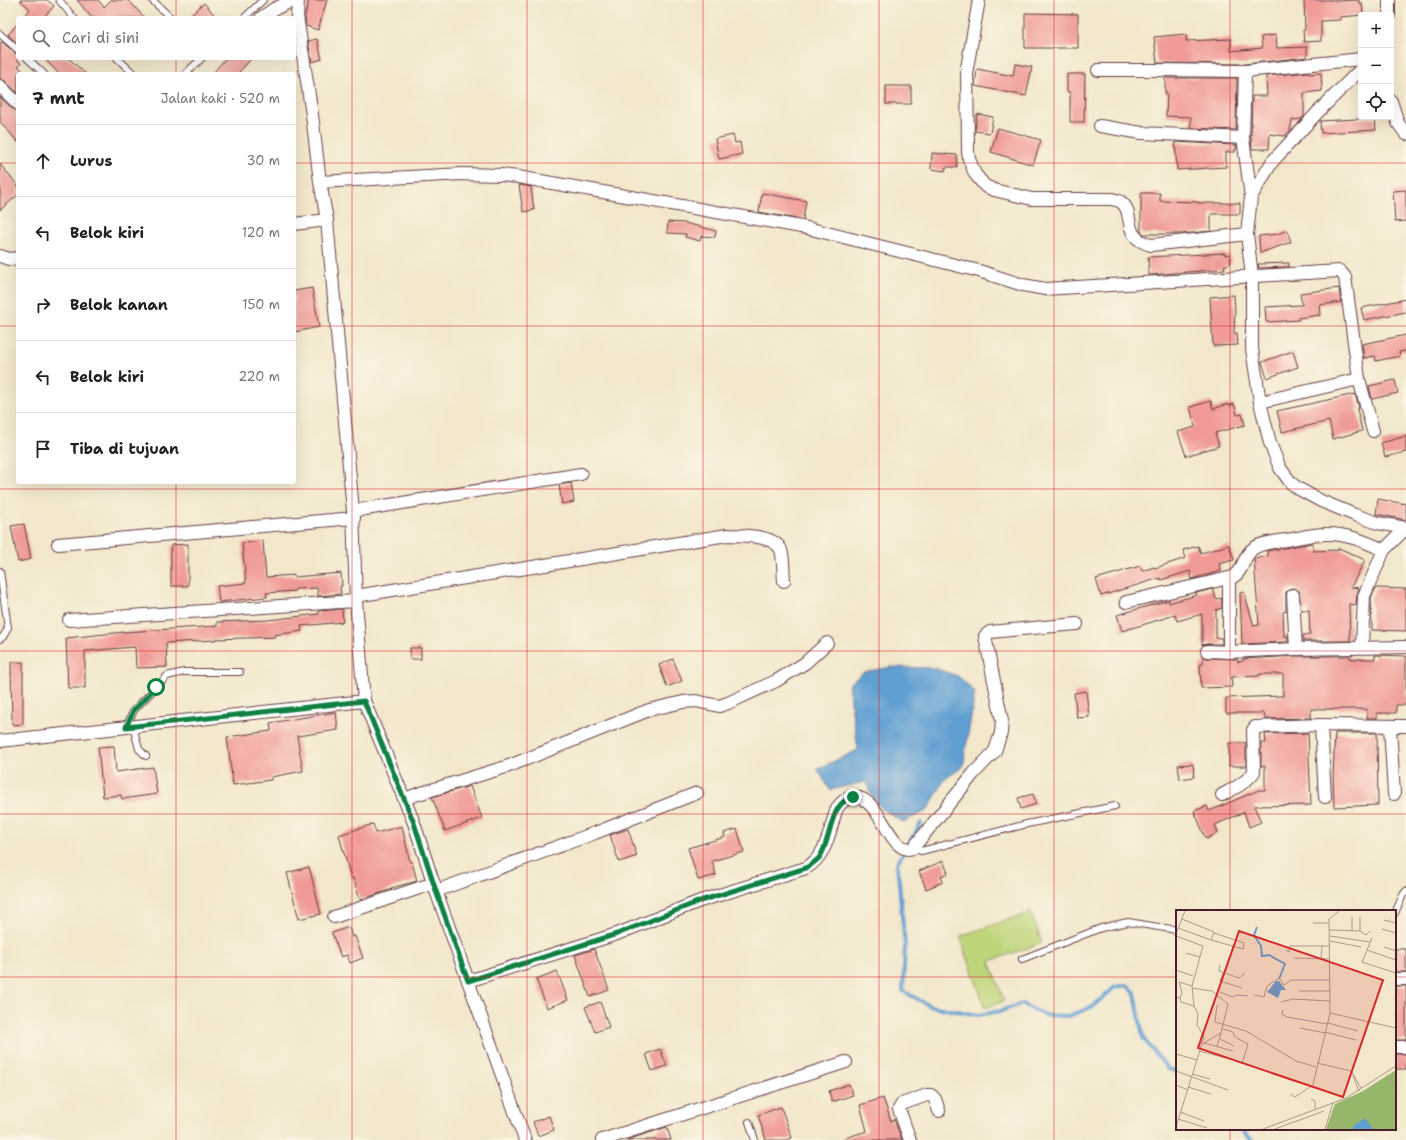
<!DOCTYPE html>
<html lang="id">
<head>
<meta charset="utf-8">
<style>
  body { margin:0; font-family:"Shantell Sans",sans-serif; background:#f6f6f6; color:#202124 }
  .controls { position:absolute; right:12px; top:12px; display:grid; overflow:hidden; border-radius:4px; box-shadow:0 4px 16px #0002 }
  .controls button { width:36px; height:36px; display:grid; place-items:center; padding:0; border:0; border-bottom:1px solid #e0e0e0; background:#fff; color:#202124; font:20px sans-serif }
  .stop { position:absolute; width:12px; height:12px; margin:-9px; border:3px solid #0b8043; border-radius:50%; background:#fff }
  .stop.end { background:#0b8043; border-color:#fff; box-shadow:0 1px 4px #0008 }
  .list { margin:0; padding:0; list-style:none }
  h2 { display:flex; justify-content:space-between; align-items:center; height:52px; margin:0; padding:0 16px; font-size:17px }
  h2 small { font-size:13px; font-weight:400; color:#757577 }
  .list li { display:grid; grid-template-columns:26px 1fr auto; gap:12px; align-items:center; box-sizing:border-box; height:72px; padding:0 16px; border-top:1px solid #e0e0e0 }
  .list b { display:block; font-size:15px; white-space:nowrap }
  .list em { font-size:13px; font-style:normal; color:#757577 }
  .icon { flex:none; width:22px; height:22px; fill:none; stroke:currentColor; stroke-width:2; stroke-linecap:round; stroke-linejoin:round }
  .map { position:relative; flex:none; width:1406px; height:1140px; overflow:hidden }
  .search { position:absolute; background:#fff; box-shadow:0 4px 16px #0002; left:16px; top:16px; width:280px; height:44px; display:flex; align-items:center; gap:10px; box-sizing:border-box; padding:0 14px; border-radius:4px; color:#757577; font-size:15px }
  .panel { position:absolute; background:#fff; box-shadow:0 4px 16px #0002; left:16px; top:72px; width:280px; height:412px; border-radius:4px }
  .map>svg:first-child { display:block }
  .green { fill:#bed579; stroke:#847a52 }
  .water { fill:#609fd2; stroke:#555f7e }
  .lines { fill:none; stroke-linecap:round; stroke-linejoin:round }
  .stream { stroke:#609fd2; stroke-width:4 }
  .building { fill:#f09b97 }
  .lane-casing { stroke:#633d43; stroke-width:8 }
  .street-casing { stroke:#633d43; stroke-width:14 }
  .lane { stroke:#fff; stroke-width:6 }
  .street { stroke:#fff; stroke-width:12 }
  .route { stroke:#0b8043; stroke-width:5 }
  .grid { fill:none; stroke:#d62828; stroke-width:1; stroke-opacity:0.55 }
  .inset-river { fill:none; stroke:#609fd2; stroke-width:2 }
  .inset-road { fill:none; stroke:#af978b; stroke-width:1 }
  .view { fill:#d62828; fill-opacity:0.15; stroke:#d62828; stroke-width:2 }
  .inset-edge { fill:none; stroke:#4a1f2b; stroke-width:2 }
</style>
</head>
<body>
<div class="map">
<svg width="1406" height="1140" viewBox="0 0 1406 1140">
  <rect width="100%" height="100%" fill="#fcf5e5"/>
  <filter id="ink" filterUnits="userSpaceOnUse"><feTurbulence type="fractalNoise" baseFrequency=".025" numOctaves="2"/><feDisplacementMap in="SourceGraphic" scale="8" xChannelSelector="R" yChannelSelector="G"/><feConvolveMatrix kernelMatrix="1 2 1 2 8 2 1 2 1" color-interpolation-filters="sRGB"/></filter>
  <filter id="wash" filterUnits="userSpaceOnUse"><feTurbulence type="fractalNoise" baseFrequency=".012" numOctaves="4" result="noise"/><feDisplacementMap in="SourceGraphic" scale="16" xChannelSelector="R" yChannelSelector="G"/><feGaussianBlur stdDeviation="0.9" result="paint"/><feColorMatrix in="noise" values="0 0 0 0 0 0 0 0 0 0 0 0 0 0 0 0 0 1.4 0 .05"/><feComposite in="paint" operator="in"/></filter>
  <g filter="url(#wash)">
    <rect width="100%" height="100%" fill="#f2e7cb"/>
    <path class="green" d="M1031 912 1042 943 990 961 1004 1001 985 1008 960 936Z"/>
    <path class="water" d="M891 667 934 668 958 676 975 692 963 767 945 779 927 811 903 822 882 809 870 793 866 782 830 790 817 769 858 750 848 685 864 672Z"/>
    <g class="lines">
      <g class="stream">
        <path d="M921 823 897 863 905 945 903 991 930 1006 978 1015 1000 1011 1022 1004 1045 1015 1068 1016 1092 1007 1115 987 1127 985 1135 993 1143 1038 1168 1069 1177 1072"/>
        <path d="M1241 1129 1252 1140"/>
      </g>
    </g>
    <g id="blocks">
      <g class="building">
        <path d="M20 0H47L54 6 43 18H22L30 9Z"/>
        <path d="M77 0H98L104 7 111 0H128L145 18H92Z"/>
        <path d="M309 0H327L318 30 306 26 305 15Z"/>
        <path d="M1304 0H1335V1L1359 0V3H1362L1363 15 1340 17V20L1321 21V41L1304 42 1303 30H1305Z"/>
        <path d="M204 3 217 18H188Z"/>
        <path d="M1025 13 1078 14V48H1025Z"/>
        <path d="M18 23V44L8 35Z"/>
        <path d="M1186 34V41L1231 39V51L1262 48 1261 37 1276 35 1277 48 1307 47V57L1245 64 1157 63 1154 37Z"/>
        <path d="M317 39 322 59 312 62 308 41Z"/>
        <path d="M2 42 15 53 18 54V61L21 63 18 66 26 74H18V93L5 81 0 79V43Z"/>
        <path d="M44 58H68L86 74H59Z"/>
        <path d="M226 58H252L237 74H212Z"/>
        <path d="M1015 64 1032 67 1026 96 975 86 977 69 1013 76Z"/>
        <path d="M1309 72V74L1321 73 1322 91 1304 93V116L1301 119 1292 120 1290 131 1285 136 1270 134 1269 149H1252L1251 138 1252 96H1267L1266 76Z"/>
        <path d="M1067 74H1085L1084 122H1070V92H1067Z"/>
        <path d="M1165 78H1237L1236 130 1191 128V117L1166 116 1167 93H1165Z"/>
        <rect x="886" y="86" width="25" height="18"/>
        <path d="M0 97 13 109 18 111V142L0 122Z"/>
        <path d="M977 114 993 117 990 133 975 131Z"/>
        <path d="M1375 118 1376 130 1321 133 1320 121Z"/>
        <path d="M998 128 1041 140 1033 165 991 152Z"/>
        <path d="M733 135 735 143 740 142 742 154 719 159 715 139Z"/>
        <path d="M1175 142 1236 145 1237 149H1235V152H1226V167L1177 170Z"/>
        <path d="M932 153 957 155V167H946L945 171 931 169Z"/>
        <path d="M0 164 18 186V195L0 210Z"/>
        <path d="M519 185 531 187 534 210 523 212Z"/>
        <path d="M1406 190V221L1395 222 1393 191Z"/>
        <path d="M762 193 806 201 803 220 759 212Z"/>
        <path d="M1141 193H1160V201L1198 202V203H1240V214H1211V231L1182 234H1144L1141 232Z"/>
        <path d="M668 222 685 223 716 231 715 237 701 236 700 241 685 237 686 234 667 233Z"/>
        <path d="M1287 230 1291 242 1260 253 1259 236 1278 234Z"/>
        <path d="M1225 253V255L1230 254 1231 263 1224 266 1225 269 1149 275 1148 257Z"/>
        <path d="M1289 263V267L1259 268 1258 264Z"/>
        <path d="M312 288 319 327 294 332V291Z"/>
        <path d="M1339 288 1341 302 1319 305 1320 315 1298 318 1299 320 1266 322 1265 307 1302 305 1300 293Z"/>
        <path d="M1234 295 1235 312 1234 333H1237L1238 345 1213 346 1210 297Z"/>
        <path d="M1406 299V312L1364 320 1361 308Z"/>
        <path d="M1406 335V351L1399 352 1400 356 1376 361 1375 356 1364 358 1362 344Z"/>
        <path d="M1293 351 1298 367 1267 378 1262 362Z"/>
        <path d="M1395 380 1398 393 1372 399 1369 386Z"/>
        <path d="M1355 394 1359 408 1357 409 1362 431 1333 439 1329 421 1282 432 1277 411Z"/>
        <path d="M1211 401 1213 409 1228 404 1229 406 1234 404 1237 415 1242 414 1245 425 1215 433 1219 446 1186 456 1178 432 1195 427 1190 407Z"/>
        <path d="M1406 436V452L1385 457 1381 443Z"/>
        <path d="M571 483 574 502 562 504 559 485Z"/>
        <path d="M1378 499 1406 504V520L1376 514Z"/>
        <path d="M24 524 31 559 18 562 11 526Z"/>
        <path d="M263 541 266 577 294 575V577L341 573 342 586H340L341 594 318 596 317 588 295 589V591L266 593 267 597 219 602 217 586 246 583 242 543Z"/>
        <path d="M1313 543V551L1338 550 1339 548 1365 560 1351 587 1359 588 1357 595 1356 605 1349 604 1350 641H1303V635H1310L1309 610H1301L1299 591 1293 588 1289 589 1286 592V611L1283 612 1284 636H1288V642L1242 644 1240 593 1244 592 1254 626 1259 625 1254 559 1268 556 1267 551Z"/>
        <path d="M188 544V586H171V545Z"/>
        <path d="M1229 545 1234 560 1219 564 1221 571 1192 579 1190 571 1161 580 1160 578 1101 596 1096 579 1140 566 1142 571 1154 567 1155 568 1186 558 1183 550 1198 546 1201 553Z"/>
        <path d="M1376 588 1406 589V631L1372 630 1371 598Z"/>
        <path d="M1213 589 1216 599 1221 598 1222 601V608L1216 610V638H1222V644H1207L1202 645V614L1177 621 1175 615 1122 631 1117 615 1169 600V603L1197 595 1196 593Z"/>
        <path d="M342 609 343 622 301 626 302 631 274 635 275 637 215 639V640L166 643 167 667 136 668 135 647 85 651V688H68L66 638 125 632 217 626V622L268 620 319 614V611Z"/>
        <rect x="410" y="648" width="11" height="11"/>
        <path d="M1375 655 1406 656V705H1396V713H1377V718H1367V709H1311V718L1265 719 1264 713H1226V698L1283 696V674H1259V676L1231 677 1232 687 1201 688 1200 665 1203 664V657L1207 658 1237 659 1238 662 1243 661V659L1296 656H1350L1351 659H1375Z"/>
        <path d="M673 659 682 681 667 687 659 665Z"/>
        <path d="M11 662H23V724L12 725Z"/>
        <path d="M1086 691 1089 717 1077 718 1074 693Z"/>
        <path d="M336 712 338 730 297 736 303 771 271 777V780L233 785 227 737 271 731 270 723Z"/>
        <path d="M1308 733 1311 805 1254 806 1261 822 1249 827 1244 812 1215 825 1218 833 1206 839 1194 811 1207 806 1209 811 1259 790H1265V766H1261V743H1266L1265 734Z"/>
        <path d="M1335 733H1377L1378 805 1334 807 1333 776Z"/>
        <rect x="1229" y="743" width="17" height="23"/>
        <path d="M114 746 116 772 153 767 157 794 122 799 121 795 103 797 98 747Z"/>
        <path d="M1193 764 1194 777 1180 779 1178 765Z"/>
        <path d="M470 786 482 818 445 831 432 797Z"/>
        <path d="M1033 794 1036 804 1021 809 1018 798Z"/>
        <path d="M373 824 376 833 402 826 410 862H412L417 881 391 888 392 889 360 900 353 878H351L339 835Z"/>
        <path d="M628 829 637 856 619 862 610 835Z"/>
        <path d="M737 829 744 852 712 861 716 875 698 880 688 848 725 837 724 833Z"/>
        <path d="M943 861 948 873 941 876 943 882 926 889 919 871Z"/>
        <path d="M309 867 321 914 299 919 287 873Z"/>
        <path d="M349 927 352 937 355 936 363 958 350 963 347 955 341 957 332 933Z"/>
        <path d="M594 949 609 990 590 997 575 955Z"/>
        <rect x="1395" y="949" width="11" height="23"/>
        <path d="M557 971 568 1000 547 1008 536 979Z"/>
        <rect x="1395" y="986" width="11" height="54"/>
        <path d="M600 1002 609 1027 595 1032 585 1007Z"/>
        <path d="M660 1049 667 1066 652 1071 646 1054Z"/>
        <rect x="1395" y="1054" width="11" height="15"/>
        <path d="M849 1084 853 1095 832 1102 829 1091Z"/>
        <path d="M883 1098 891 1121 894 1119 902 1140H846L845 1138 867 1131 860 1105Z"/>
        <path d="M781 1107 792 1138 786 1140H766L758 1115Z"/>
        <path d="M549 1116 554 1130 538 1136 533 1122Z"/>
        <path d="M667 1127 671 1140H627Z"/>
      </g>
    </g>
  </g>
  <g filter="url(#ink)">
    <use href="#blocks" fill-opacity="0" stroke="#633d43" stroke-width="1"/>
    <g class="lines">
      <g class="lane-casing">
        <g id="lane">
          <path d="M59 0 74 18"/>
          <path d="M152 0 171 18"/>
          <path d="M244 18 263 0"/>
          <path d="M0 34 18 50"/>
          <path d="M27 58 44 74"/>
          <path d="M117 58 134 74"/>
          <path d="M185 74 202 58"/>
          <path d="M0 571 8 628 3 637 0 639"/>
          <path d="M126 727 134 710 167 676 184 672H240"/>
          <path d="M132 727 134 730 139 749 146 756"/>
          <path d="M912 848 921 851 1027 824 1115 806"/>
          <path d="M1395 913 1403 895 1406 891"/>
          <path d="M1022 959 1101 928 1128 922 1177 930"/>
          <path d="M749 1122 755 1140"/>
        </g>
      </g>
      <g class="street-casing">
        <g id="street">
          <path d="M298 0 297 16 312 115 320 182 327 220 353 511 356 601 364 701 414 823 436 891 525 1140"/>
          <path d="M979 0 967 68 968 151 969 159 975 174 985 186 994 190 1032 199H1112C1115 200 1119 200 1121 202 1136 213 1120 237 1151 245L1247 234"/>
          <path d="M1389 0V15"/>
          <path d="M261 18 274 9 294 0"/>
          <path d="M1361 69 1317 113 1272 162 1251 197 1247 234 1252 276V349L1260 402 1270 443 1280 468 1291 483 1299 489 1321 501 1355 515 1378 523 1406 528"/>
          <path d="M1098 70H1152L1245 71 1361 59"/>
          <path d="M1245 71 1243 138 1251 197"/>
          <path d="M0 86 18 104"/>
          <path d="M1391 101 1398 123 1406 134"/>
          <path d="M1100 126 1142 133 1243 138"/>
          <path d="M320 182 462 174 501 175 518 177 807 228 979 271 1023 285 1045 289 1340 271 1345 277 1359 379 1373 431"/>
          <path d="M294 224 327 220"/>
          <path d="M0 256 9 259 18 258"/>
          <path d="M1260 402 1359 379"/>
          <path d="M353 511 581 474"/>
          <path d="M58 544 354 518"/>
          <path d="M1293 595 1296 649"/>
          <path d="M356 596 727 535C742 536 774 534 781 550 784 559 783 572 784 581"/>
          <path d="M1126 602 1233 577C1244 571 1243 555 1254 548 1263 542 1275 542 1286 540 1299 538 1312 534 1325 534 1346 533 1366 542 1384 550"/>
          <path d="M69 620 356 601"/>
          <path d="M1362 647 1364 596 1384 550 1406 528"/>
          <path d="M1207 651 1229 652 1296 649 1406 647"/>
          <path d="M1229 652V578"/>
          <path d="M1321 725 1325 797"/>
          <path d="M1390 726 1394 794"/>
          <path d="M0 741 364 701"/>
          <path d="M1222 795C1233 789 1246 783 1254 772L1253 730 1255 727 1321 725 1406 726"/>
          <path d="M405 799 415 795 509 766 649 710 683 702 696 701 719 706 728 703 776 681 805 663 827 643"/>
          <path d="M436 891 595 833 697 793"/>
          <path d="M334 917 434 883"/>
          <path d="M1395 979H1406"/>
          <path d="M468 981 617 934 700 901 806 868C828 855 829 830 837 808 841 803 845 798 852 797 881 794 889 857 913 848L974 773 995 751 1001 733 1002 721 985 636 990 632 1077 624"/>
          <path d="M1395 1047H1406"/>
          <path d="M602 1140 846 1062"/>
          <path d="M910 1140 899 1109 902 1104 927 1095H931L935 1099 939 1111"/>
        </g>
      </g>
      <use href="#lane" class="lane"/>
      <use href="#street" class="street"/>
    </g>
  </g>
  <g class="lines" filter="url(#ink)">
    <path class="route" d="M156 687 134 710 126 727 364 701 414 823 436 891 468 981 617 934 700 901 806 868C811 865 815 862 819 858 832 841 828 803 853 797"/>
  </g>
  <path class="grid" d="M176 0V18M352 0V1140M527 0V1140M703 0V1140M879 0V1140M1054 0V1140M1230 0V911M176 58V74M0 163H18M294 163H1406M0 326H18M294 326H1406M176 482V1140M0 489H1406M0 651H1406M0 814H1406M0 977H1177M1395 977H1406M1230 1129V1140"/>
  <g transform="translate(1176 910)">
    <rect width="220" height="220" fill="#f2e7cb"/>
    <path d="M220 160V219H150L159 194 187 181Z" fill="#96b669"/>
    <path d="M100 71H103L110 80H105L102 88 91 82ZM189 208 197 219H177V216Z" fill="#609fd2"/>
    <path class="inset-river" d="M81 17 78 25 85 36 86 46 93 45 109 54 103 69"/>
    <path class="inset-road" d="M208 10 220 13M137 13H153M2 18 35 30 38 22 6 9M206 19 220 23M154 20 184 21 190 25 194 21M176 20V7M184 21V7M0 24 9 1M0 26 27 36 16 76 18 96 22 104 21 115 28 127 0 217M154 26 194 32M196 28 186 52 220 63M35 30 67 39 68 33 38 23M154 31 185 37M208 37 220 41M110 40 113 42 114 36H154M191 40 220 50M10 43 24 47M118 48 153 49M145 49 146 36M44 55 43 61 63 68 69 63M0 60 17 66M47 63 44 71 66 78M3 72 6 83 4 88M3 72 16 76M16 78 36 81 52 94 45 123 26 134M123 81H154M44 82 56 87 61 85 72 86M78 85 88 87 91 76 103 68 108 75 115 70H153M0 87 4 88 5 92 18 96M105 92 117 89 154 91M41 95 39 112 70 121 120 151 140 157M107 100 106 104 111 107 151 114M154 103 220 118M152 113 182 121M124 118 149 123M47 119 57 122 59 127 72 134 66 154M149 122 180 130M44 129 58 136M28 133 57 141M41 136 45 123M23 141 50 148M0 144 21 150M141 153 175 161 185 178M0 161 52 180M16 164 34 169M177 166 183 181M210 166 220 178M0 175 12 180M12 177 35 184M115 184 119 187 137 175 154 103 153 9 163 1M135 189 139 191V200M4 202 28 211M2 209 31 218M87 219 170 188 220 156M99 219 148 201M149 219 157 193"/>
    <path class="view" d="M63 21 207 70 167 187 22 138Z"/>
    <rect width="220" height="220" class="inset-edge"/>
  </g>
</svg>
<div class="controls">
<button>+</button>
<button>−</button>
<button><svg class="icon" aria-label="locate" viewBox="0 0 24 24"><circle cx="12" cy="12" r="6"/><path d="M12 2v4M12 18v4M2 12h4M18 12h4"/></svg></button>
</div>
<div class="stop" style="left:156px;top:687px"></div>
<div class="stop end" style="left:853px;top:797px"></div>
<div class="search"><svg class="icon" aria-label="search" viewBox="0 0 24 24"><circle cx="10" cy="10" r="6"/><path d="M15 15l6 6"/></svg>Cari di sini</div>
<section class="panel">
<h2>7 mnt<small>Jalan kaki · 520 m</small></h2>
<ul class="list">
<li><svg class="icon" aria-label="ahead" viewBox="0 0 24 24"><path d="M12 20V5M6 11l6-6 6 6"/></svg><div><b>Lurus</b></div><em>30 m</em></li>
<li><svg class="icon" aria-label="left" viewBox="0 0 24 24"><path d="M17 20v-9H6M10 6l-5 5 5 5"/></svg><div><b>Belok kiri</b></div><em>120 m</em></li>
<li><svg class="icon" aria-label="right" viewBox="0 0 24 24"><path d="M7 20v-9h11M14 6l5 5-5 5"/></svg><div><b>Belok kanan</b></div><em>150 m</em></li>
<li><svg class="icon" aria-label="left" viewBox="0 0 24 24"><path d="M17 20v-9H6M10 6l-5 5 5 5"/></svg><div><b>Belok kiri</b></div><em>220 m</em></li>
<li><svg class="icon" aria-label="arrive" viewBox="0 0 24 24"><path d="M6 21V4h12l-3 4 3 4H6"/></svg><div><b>Tiba di tujuan</b></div></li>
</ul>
</section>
</div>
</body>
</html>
